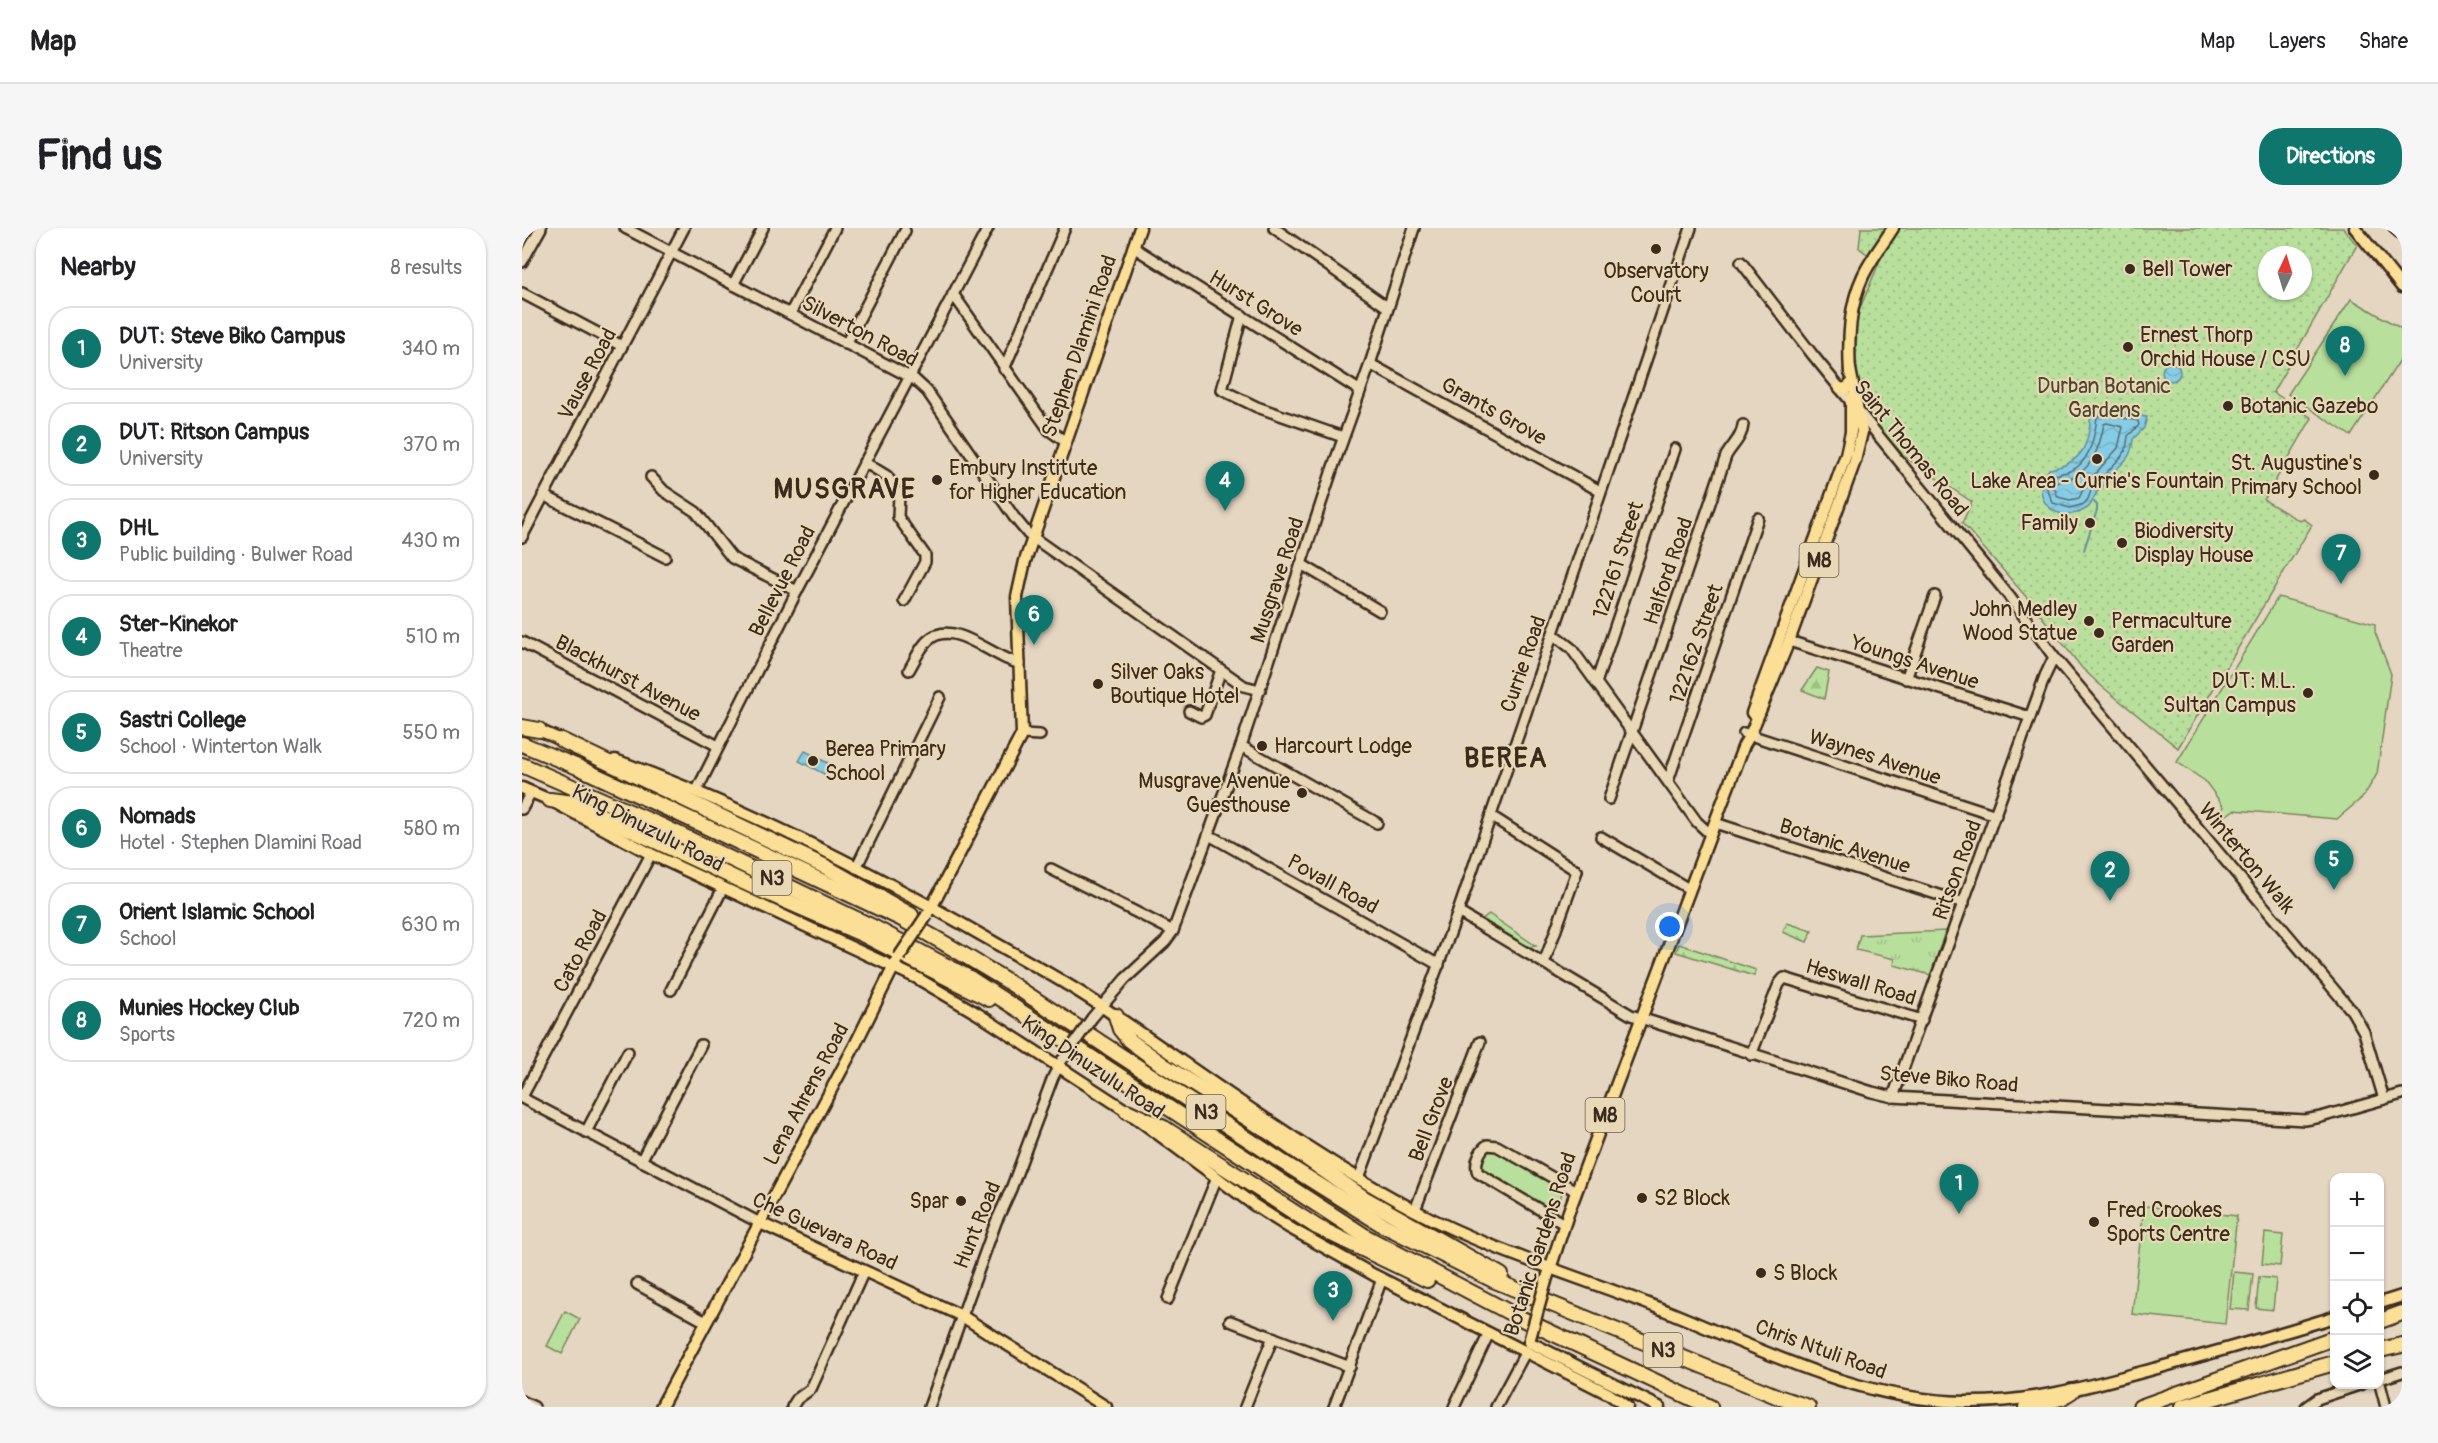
<!DOCTYPE html>
<html lang="en">
<head>
<meta charset="utf-8">
<style>
  body { margin:0; font-family:Pangolin,sans-serif; background:#f6f6f6; color:#202124 }
  .controls { position:absolute; right:18px; bottom:18px; display:grid; overflow:hidden; border-radius:12px; box-shadow:0 2px 4px #0004 }
  .controls button { width:54px; height:54px; display:grid; place-items:center; padding:0; border:0; border-bottom:2px solid #e0e0e0; background:#fff; color:#202124; font:30px sans-serif }
  .compass { position:absolute; left:1736px; top:18px; width:54px; height:54px; border-radius:50%; background:#fff; box-shadow:0 2px 4px #0004; rotate:4deg }
  .you { position:absolute; left:1148px; top:699px; width:21px; height:21px; margin:-15px; border:4px solid #fff; border-radius:50%; background:#1a73e8; box-shadow:0 0 0 9px #1a73e833 }
  .badge { display:grid; place-items:center; width:39px; height:39px; border-radius:50%; background:#0f766e; color:#fff; font-size:20px; font-weight:700 }
  .pin { position:absolute; translate:-50% -50px; filter:drop-shadow(0 2px 3px #0008) }
  .pin::after { content:''; position:absolute; top:32px; width:21px; height:18px; background:inherit; clip-path:polygon(0 0,100% 0,50% 100%) }
  .list { margin:0; padding:0; list-style:none }
  h2 { display:flex; justify-content:space-between; align-items:center; height:78px; margin:0; padding:0 24px; font-size:26px }
  h2 small { font-size:20px; font-weight:400; color:#757577 }
  .list li { display:grid; grid-template-columns:39px 1fr auto; gap:18px; align-items:center; box-sizing:border-box; height:84px; margin:0 12px 12px; padding:0 12px; border:2px solid #e0e0e0; border-radius:24px }
  .list b { display:block; font-size:22px; white-space:nowrap }
  .list p { margin:0; font-size:20px; white-space:nowrap; color:#757577 }
  .list em { font-size:20px; font-style:normal; color:#757577 }
  .icon { flex:none; width:33px; height:33px; fill:none; stroke:currentColor; stroke-width:2; stroke-linecap:round; stroke-linejoin:round }
  .map { position:relative; flex:none; width:1880px; height:1179px; overflow:hidden; border-radius:24px }
  header { display:flex; align-items:center; gap:36px; box-sizing:border-box; height:84px; padding:0 30px; background:#fff; border-bottom:2px solid #e0e0e0 }
  header strong { font-size:28px }
  nav { display:flex; gap:33px; margin-inline-start:auto; font-size:21px }
  .intro { display:flex; align-items:center; justify-content:space-between; box-sizing:border-box; height:144px; padding:0 36px }
  h1 { margin:0; font-size:42px }
  .button { padding:15px 27px; border-radius:24px; background:#0f766e; color:#fff; font-size:21px; font-weight:700 }
  main { display:flex; gap:36px; padding:0 36px }
  aside { flex:1; background:#fff; border-radius:24px; box-shadow:0 2px 4px #0004 }
  .map>svg:first-child { display:block }
  .grass { fill:url(#grass-tufts); stroke:#7a855d; stroke-width:1.5 }
  .forest { fill:url(#forest-firs); stroke:#7a855d; stroke-width:1.5 }
  .park { fill:#b8e09c; stroke:#7a855d; stroke-width:1.5 }
  .garden { fill:url(#garden-dots); stroke:#7a855d; stroke-width:1.5; fill-rule:evenodd }
  .water { fill:url(#water-waves); stroke:#678c96; stroke-width:1.5 }
  .lines { fill:none; stroke-linecap:round; stroke-linejoin:round }
  .shore { stroke:#596b6e; stroke-width:1.5 }
  .stream { stroke:#678c96; stroke-width:2 }
  .minor-casing { stroke:#3b2a1e; stroke-width:14 }
  .major-casing { stroke:#3b2a1e; stroke-width:15 }
  .highway-casing { stroke:#3b2a1e; stroke-width:18 }
  .minor { stroke:#e9d8b5; stroke-width:9 }
  .major { stroke:#fbdf96; stroke-width:10 }
  .highway { stroke:#fbdf96; stroke-width:14 }
  .minor-bridge-casing { stroke:#3b2a1e; stroke-width:14; stroke-linecap:butt }
  .major-bridge-casing { stroke:#3b2a1e; stroke-width:15; stroke-linecap:butt }
  .minor-bridge { stroke:#e9d8b5; stroke-width:9 }
  .major-bridge { stroke:#fbdf96; stroke-width:10 }
  .poi-dot { fill:#3b2a1e; stroke:#e9d8b5; stroke-width:2 }
  .labels { text-anchor:middle; stroke-width:4.5; stroke-linejoin:round; paint-order:stroke }
  .shield { fill:#e9d8b5; stroke:#6f5e4b; stroke-width:1.5 }
  .shield-label { font-size:20px; font-weight:bold; fill:#3b2a1e }
  .poi-label { font-size:21px; fill:#3b2a1e; stroke:#e9d8b5; text-anchor:start }
  .street-label { font-size:21px; fill:#3b2a1e; stroke:#e9d8b5 }
  .park-label { font-size:21px; fill:#4e4531; stroke:#e9d8b5 }
  .district-label { font-size:27px; font-weight:bold; letter-spacing:1.5px; fill:#3b2a1e; stroke:#e9d8b5 }
</style>
</head>
<body>
<header>
<strong>Map</strong>
<nav><a>Map</a><a>Layers</a><a>Share</a></nav>
</header>
<div class="intro"><h1>Find us</h1><a class="button">Directions</a></div>
<main>
<aside>
<h2>Nearby<small>8 results</small></h2>
<ul class="list">
<li><span class="badge">1</span><div><b>DUT: Steve Biko Campus</b><p>University</p></div><em>340 m</em></li>
<li><span class="badge">2</span><div><b>DUT: Ritson Campus</b><p>University</p></div><em>370 m</em></li>
<li><span class="badge">3</span><div><b>DHL</b><p>Public building · Bulwer Road</p></div><em>430 m</em></li>
<li><span class="badge">4</span><div><b>Ster-Kinekor</b><p>Theatre</p></div><em>510 m</em></li>
<li><span class="badge">5</span><div><b>Sastri College</b><p>School · Winterton Walk</p></div><em>550 m</em></li>
<li><span class="badge">6</span><div><b>Nomads</b><p>Hotel · Stephen Dlamini Road</p></div><em>580 m</em></li>
<li><span class="badge">7</span><div><b>Orient Islamic School</b><p>School</p></div><em>630 m</em></li>
<li><span class="badge">8</span><div><b>Munies Hockey Club</b><p>Sports</p></div><em>720 m</em></li>
</ul>
</aside>
<div class="map">
<svg width="1880" height="1179" viewBox="0 0 1880 1179">
  <defs>
    <pattern id="grass-tufts" width="24" height="20" patternUnits="userSpaceOnUse" patternTransform="scale(1.5)"><rect width="24" height="20" fill="#b8e09c"/><path d="M3 7l-1-3M5 7V3M7 7l1-3M15 17l-1-3M17 17v-4M19 17l1-3" fill="none" stroke="#9fc086"/></pattern>
    <pattern id="forest-firs" width="22" height="20" patternUnits="userSpaceOnUse" patternTransform="scale(1.5)"><rect width="22" height="20" fill="#b8e09c"/><path d="M5 1l3.5 6h-7zM16 11l3.5 6h-7z" fill="#9fc086"/></pattern>
    <pattern id="garden-dots" width="8" height="8" patternUnits="userSpaceOnUse" patternTransform="scale(1.5)"><rect width="8" height="8" fill="#b8e09c"/><path d="M2 2h.1M6 6h.1" fill="none" stroke="#9fc086" stroke-width="1.8" stroke-linecap="round"/></pattern>
    <pattern id="water-waves" width="16" height="10" patternUnits="userSpaceOnUse" patternTransform="scale(1.5)"><rect width="16" height="10" fill="#85cde6"/><path d="M0 5q4-4 8 0t8 0" fill="none" stroke="#74b0c5"/></pattern>
  </defs>
  <rect width="100%" height="100%" fill="#e5d6c2"/>
  <filter id="ink" filterUnits="userSpaceOnUse"><feTurbulence type="fractalNoise" baseFrequency=".0167" numOctaves="2"/><feDisplacementMap in="SourceGraphic" scale="12" xChannelSelector="R" yChannelSelector="G"/><feConvolveMatrix kernelMatrix="1 2 1 2 8 2 1 2 1" color-interpolation-filters="sRGB"/></filter>
  <g filter="url(#ink)">
    <path class="grass" d="M1423 703 1409 747 1372 737 1373 731 1334 722 1338 707Z"/>
    <g class="forest">
      <path d="M1295 440 1307 444 1302 471 1280 462Z"/>
      <path d="M967 686 1014 718 1006 719 959 692Z"/>
      <path d="M1265 695 1290 703 1285 714 1261 704Z"/>
      <path d="M1157 716 1234 742 1232 748 1154 724Z"/>
    </g>
    <g class="park">
      <path d="M1829 71 1880 101V129L1829 208 1766 166Z"/>
      <path d="M1756 369 1853 396V404L1869 446 1855 546 1842 568 1815 591 1712 582 1696 593 1691 588 1702 579 1683 553 1655 534Z"/>
      <path d="M972 921 1041 962 1033 986 960 944 959 932 964 924Z"/>
      <path d="M1622 978 1715 988 1703 1096 1610 1086Z"/>
      <path d="M1743 1005 1761 1007 1758 1038 1740 1036Z"/>
      <path d="M1712 1044 1731 1046 1727 1082 1708 1081Z"/>
      <path d="M1737 1049 1754 1051 1751 1082 1734 1080Z"/>
      <path d="M43 1083 58 1091 40 1126 25 1118Z"/>
    </g>
    <path class="garden" d="M1339 0H1821L1835 17 1751 164 1790 190 1742 272 1778 293 1782 291 1790 297 1656 520 1577 456 1560 440 1506 371 1440 295 1450 274 1383 229 1332 172 1331 97 1357 35 1337 20ZM1745 27H1781V63H1745Z"/>
    <g class="water">
      <circle cx="1649" cy="144" r="9"/>
      <path d="M1578 179 1625 189 1622 200 1611 211C1609 230 1605 230 1593 243 1590 246 1589 251 1586 254 1582 258 1578 260 1575 264 1570 271 1571 278 1562 282 1534 297 1505 270 1527 241 1561 236 1567 217 1569 184Z"/>
      <path d="M283 523 310 537 304 547 277 533Z"/>
    </g>
    <g class="lines">
      <g class="shore">
        <path d="M1580 186 1616 193 1617 197 1606 208 1604 222 1599 229 1570 260 1566 271 1562 276 1548 280 1531 275 1524 258C1530 241 1540 249 1554 240 1569 229 1573 206 1575 189Z"/>
        <path d="M1585 195 1601 199 1596 220 1564 256 1557 270 1548 272 1536 269 1532 259 1533 255C1538 253 1543 253 1547 251 1570 243 1578 218 1582 196Z"/>
      </g>
      <path class="stream" d="M1562 322 1575 282V277L1572 274"/>
      <g class="minor-casing">
        <g id="minor">
          <path d="M103 0 392 151 405 163 492 289 506 306 722 458 738 462"/>
          <path d="M752 0 865 79"/>
          <path d="M611 19 837 162"/>
          <path d="M0 34 19 0"/>
          <path d="M1219 34 1290 126 1487 368 1532 429 1830 783 1842 804 1862 871"/>
          <path d="M211 57 241 0"/>
          <path d="M0 65 100 118"/>
          <path d="M431 66 527 202 544 214"/>
          <path d="M268 86 313 0"/>
          <path d="M720 87 700 162 735 179 821 209"/>
          <path d="M324 116 383 3"/>
          <path d="M848 136 1078 263"/>
          <path d="M482 141 543 0"/>
          <path d="M342 234 365 248 377 267 376 289 403 327V334L382 373"/>
          <path d="M129 249 142 263 174 284 210 330 275 363"/>
          <path d="M21 267 143 329"/>
          <path d="M0 309 162 0"/>
          <path d="M779 336 858 383"/>
          <path d="M1031 406 1049 420 1175 594 1188 606"/>
          <path d="M1267 413 1508 489"/>
          <path d="M0 414 196 518"/>
          <path d="M387 442C393 432 399 417 409 410 435 392 471 431 498 435"/>
          <path d="M1384 451 1413 368"/>
          <path d="M1074 455 1153 221"/>
          <path d="M667 483 679 489 683 487 699 442"/>
          <path d="M1222 505 1474 587"/>
          <path d="M500 506 518 507"/>
          <path d="M719 518 855 595"/>
          <path d="M1146 553 1236 290"/>
          <path d="M174 564 275 363 466 0"/>
          <path d="M1087 571 1204 228C1210 217 1220 210 1221 197"/>
          <path d="M0 581 9 564"/>
          <path d="M969 588 1055 643 1022 735"/>
          <path d="M1193 595 1442 675"/>
          <path d="M687 607 917 737"/>
          <path d="M1079 609 1167 661"/>
          <path d="M334 640 418 469"/>
          <path d="M529 641 651 703"/>
          <path d="M936 684 1109 787 1350 864 1371 869 1783 892 1799 889 1880 866"/>
          <path d="M149 762 201 660"/>
          <path d="M570 790 603 751 643 714 651 703 719 518 811 239 848 136 892 0"/>
          <path d="M1229 827 1257 756 1262 750 1400 792"/>
          <path d="M0 869 129 626"/>
          <path d="M1371 869 1523 448 1532 429"/>
          <path d="M0 870 236 994"/>
          <path d="M64 904 106 824"/>
          <path d="M119 933 179 817"/>
          <path d="M837 950 936 684 1169 0"/>
          <path d="M893 982 958 814"/>
          <path d="M1042 996 956 945C952 936 957 923 965 917L975 918 1054 963"/>
          <path d="M115 1056 184 1094"/>
          <path d="M646 1071 695 949"/>
          <path d="M708 1093 828 1139"/>
          <path d="M1858 1151 1880 1144"/>
          <path d="M1858 1156 1864 1179"/>
          <path d="M0 1173 12 1179"/>
          <path d="M270 1179 275 1171 289 1161 342 1043"/>
          <path d="M407 1179 474 994 489 961 531 849 540 832"/>
          <path d="M723 1179 751 1109"/>
          <path d="M812 1179 860 1051"/>
          <path d="M932 1179 967 1105"/>
          <path d="M974 1179 1004 1123"/>
          <path d="M1784 1179 1795 1171 1840 1156"/>
        </g>
      </g>
      <g class="major-casing">
        <g id="major">
          <path d="M1833 0 1880 59"/>
          <path d="M1873 0 1880 6"/>
          <path d="M1328 145C1326 112 1327 78 1341 48 1349 31 1361 16 1371 0"/>
          <path d="M1318 160 1323 161 1328 157"/>
          <path d="M1230 485 1324 227 1329 204V173"/>
          <path d="M12 500 44 514"/>
          <path d="M93 532C221 578 350 644 468 712 506 734 546 755 582 780 683 848 784 924 892 982 973 1025 1062 1050 1147 1084 1243 1123 1339 1173 1444 1174 1512 1175 1575 1156 1639 1139 1697 1123 1755 1107 1812 1089"/>
          <path d="M0 560 28 572 129 626 395 750 456 786 605 883 732 977 768 1000 852 1047 1087 1166 1105 1179"/>
          <path d="M408 682 500 506 495 369 503 333 618 0"/>
          <path d="M236 994 440 1088 584 1179"/>
          <path d="M1024 1053 1047 983 1222 517 1228 507 1267 413 1333 233 1340 204 1328 141"/>
          <path d="M1858 1075 1880 1068"/>
          <path d="M1007 1114 1137 1179"/>
          <path d="M139 1179 332 819 374 734"/>
        </g>
      </g>
      <g class="highway-casing">
        <g id="highway">
          <path d="M0 499 17 502"/>
          <path d="M39 512 304 639 389 687"/>
          <path d="M0 516 58 540 155 585 378 690 422 715 482 751 762 935 861 997 971 1052 1259 1170 1286 1179"/>
          <path d="M0 537 142 599 349 698 449 751 846 1010 996 1089 1188 1179"/>
          <path d="M28 572 52 575 234 660 340 706 467 771"/>
          <path d="M594 788 598 801 607 812 641 837 744 902 842 970 979 1047"/>
          <path d="M605 883 642 900 795 999 905 1052"/>
          <path d="M1858 1093 1880 1085"/>
          <path d="M1858 1122 1880 1117"/>
          <path d="M1504 1179 1539 1170 1550 1163"/>
          <path d="M1618 1179 1812 1110"/>
          <path d="M1660 1179 1812 1135"/>
        </g>
      </g>
      <use href="#minor" class="minor"/>
      <use href="#major" class="major"/>
      <use href="#highway" class="highway"/>
      <g class="minor-bridge-casing">
        <path id="minor-bridge" d="M542 830 570 790"/>
      </g>
      <g class="major-bridge-casing">
        <g id="major-bridge">
          <path d="M377 729 405 687"/>
          <path d="M1008 1110 1024 1053"/>
        </g>
      </g>
      <use href="#minor-bridge" class="minor-bridge"/>
      <use href="#major-bridge" class="major-bridge"/>
    </g>
  </g>
  <g class="poi-dot">
    <circle cx="1134" cy="21" r="6"/>
    <circle cx="1608" cy="41" r="6"/>
    <circle cx="1606" cy="119" r="6"/>
    <circle cx="1706" cy="178" r="6"/>
    <circle cx="1575" cy="231" r="6"/>
    <circle cx="1852" cy="247" r="6"/>
    <circle cx="415" cy="252" r="6"/>
    <circle cx="1568" cy="295" r="6"/>
    <circle cx="1600" cy="315" r="6"/>
    <circle cx="1567" cy="393" r="6"/>
    <circle cx="1577" cy="405" r="6"/>
    <circle cx="576" cy="456" r="6"/>
    <circle cx="1786" cy="465" r="6"/>
    <circle cx="740" cy="518" r="6"/>
    <circle cx="291" cy="533" r="6"/>
    <circle cx="780" cy="565" r="6"/>
    <circle cx="1120" cy="970" r="6"/>
    <circle cx="439" cy="973" r="6"/>
    <circle cx="1572" cy="994" r="6"/>
    <circle cx="1239" cy="1045" r="6"/>
  </g>
  <g class="labels">
    <g class="shield">
      <rect x="1277.5" y="315" width="39" height="34" rx="4.5"/>
      <rect x="230.5" y="633" width="39" height="34" rx="4.5"/>
      <rect x="664.5" y="867" width="39" height="34" rx="4.5"/>
      <rect x="1063.5" y="870" width="39" height="34" rx="4.5"/>
      <rect x="1121.5" y="1105" width="39" height="34" rx="4.5"/>
    </g>
    <g class="shield-label">
      <text x="1297" y="339">M8</text>
      <text x="250" y="657">N3</text>
      <text x="684" y="891">N3</text>
      <text x="1083" y="894">M8</text>
      <text x="1141" y="1129">N3</text>
    </g>
    <g class="poi-label">
      <text x="1620" y="48">Bell Tower</text>
      <text x="1134" y="50" text-anchor="middle">Observatory<tspan x="1134" dy="24">Court</tspan></text>
      <text x="1618" y="114">Ernest Thorp<tspan x="1618" dy="24">Orchid House / CSU</tspan></text>
      <text x="1718" y="185">Botanic Gazebo</text>
      <text x="1840" y="242" text-anchor="end">St. Augustine's<tspan x="1840" dy="24">Primary School</tspan></text>
      <text x="427" y="247">Embury Institute<tspan x="427" dy="24">for Higher Education</tspan></text>
      <text x="1575" y="260" text-anchor="middle">Lake Area - Currie's Fountain</text>
      <text x="1556" y="302" text-anchor="end">Family</text>
      <text x="1612" y="310">Biodiversity<tspan x="1612" dy="24">Display House</tspan></text>
      <text x="1555" y="388" text-anchor="end">John Medley<tspan x="1555" dy="24">Wood Statue</tspan></text>
      <text x="1589" y="400">Permaculture<tspan x="1589" dy="24">Garden</tspan></text>
      <text x="588" y="451">Silver Oaks<tspan x="588" dy="24">Boutique Hotel</tspan></text>
      <text x="1774" y="460" text-anchor="end">DUT: M.L.<tspan x="1774" dy="24">Sultan Campus</tspan></text>
      <text x="752" y="525">Harcourt Lodge</text>
      <text x="303" y="528">Berea Primary<tspan x="303" dy="24">School</tspan></text>
      <text x="768" y="560" text-anchor="end">Musgrave Avenue<tspan x="768" dy="24">Guesthouse</tspan></text>
      <text x="1132" y="977">S2 Block</text>
      <text x="427" y="980" text-anchor="end">Spar</text>
      <text x="1584" y="989">Fred Crookes<tspan x="1584" dy="24">Sports Centre</tspan></text>
      <text x="1251" y="1052">S Block</text>
    </g>
    <g class="street-label">
      <text transform="translate(734 75) rotate(32)" y="7">Hurst Grove</text>
      <text transform="translate(338 103) rotate(28)" y="7">Silverton Road</text>
      <text transform="translate(557 118) rotate(-71)" y="7">Stephen Dlamini Road</text>
      <text transform="translate(65 146) rotate(-62)" y="7">Vause Road</text>
      <text transform="translate(972 183) rotate(29)" y="7">Grants Grove</text>
      <text transform="translate(1389 220) rotate(51)" y="7">Saint Thomas Road</text>
      <text transform="translate(1096 332) rotate(-72)" y="7">122161 Street</text>
      <text transform="translate(1146 343) rotate(-71)" y="7">Halford Road</text>
      <text transform="translate(755 352) rotate(-72)" y="7">Musgrave Road</text>
      <text transform="translate(260 353) rotate(-63)" y="7">Bellevue Road</text>
      <text transform="translate(1174 416) rotate(-71)" y="7">122162 Street</text>
      <text transform="translate(1393 434) rotate(18)" y="7">Youngs Avenue</text>
      <text transform="translate(1001 436) rotate(-71)" y="7">Currie Road</text>
      <text transform="translate(106 450) rotate(28)" y="7">Blackhurst Avenue</text>
      <text transform="translate(1353 529) rotate(18)" y="7">Waynes Avenue</text>
      <text transform="translate(126 600) rotate(27)" y="7">King Dinuzulu Road</text>
      <text transform="translate(1323 618) rotate(18)" y="7">Botanic Avenue</text>
      <text transform="translate(1725 630) rotate(50)" y="7">Winterton Walk</text>
      <text transform="translate(1435 642) rotate(-70)" y="7">Ritson Road</text>
      <text transform="translate(811 656) rotate(29)" y="7">Povall Road</text>
      <text transform="translate(58 723) rotate(-62)" y="7">Cato Road</text>
      <text transform="translate(1339 754) rotate(17)" y="7">Heswall Road</text>
      <text transform="translate(571 839) rotate(34)" y="7">King Dinuzulu Road</text>
      <text transform="translate(1427 851) rotate(5)" y="7">Steve Biko Road</text>
      <text transform="translate(284 866) rotate(-62)" y="7">Lena Ahrens Road</text>
      <text transform="translate(909 891) rotate(-69)" y="7">Bell Grove</text>
      <text transform="translate(455 997) rotate(-68)" y="7">Hunt Road</text>
      <text transform="translate(303 1003) rotate(25)" y="7">Che Guevara Road</text>
      <text transform="translate(1018 1016) rotate(-72)" y="7">Botanic Gardens Road</text>
      <text transform="translate(1299 1121) rotate(20)" y="7">Chris Ntuli Road</text>
    </g>
    <g class="park-label">
      <text x="1582" y="165">Durban Botanic<tspan x="1582" dy="24">Gardens</tspan></text>
    </g>
    <g class="district-label">
      <text x="323" y="270">MUSGRAVE</text>
      <text x="984" y="539">BEREA</text>
    </g>
  </g>
</svg>
<div class="controls">
<button>+</button>
<button>−</button>
<button><svg class="icon" aria-label="locate" viewBox="0 0 24 24"><circle cx="12" cy="12" r="6"/><path d="M12 2v4M12 18v4M2 12h4M18 12h4"/></svg></button>
<button><svg class="icon" aria-label="layers" viewBox="0 0 24 24"><path d="M12 4l9 5-9 5-9-5zM3 14l9 5 9-5"/></svg></button>
</div>
<svg class="compass" viewBox="-18 -18 36 36"><path d="M0-13l5 13h-10z" fill="#e53935"/><path d="M0 13l5-13h-10z" fill="#757577"/></svg>
<div class="you"></div>
<div class="pin badge" style="left:1437px;top:986px">1</div>
<div class="pin badge" style="left:1588px;top:673px">2</div>
<div class="pin badge" style="left:811px;top:1093px">3</div>
<div class="pin badge" style="left:703px;top:283px">4</div>
<div class="pin badge" style="left:1812px;top:662px">5</div>
<div class="pin badge" style="left:512px;top:417px">6</div>
<div class="pin badge" style="left:1819px;top:356px">7</div>
<div class="pin badge" style="left:1823px;top:148px">8</div>
</div>
</main>
</body>
</html>
